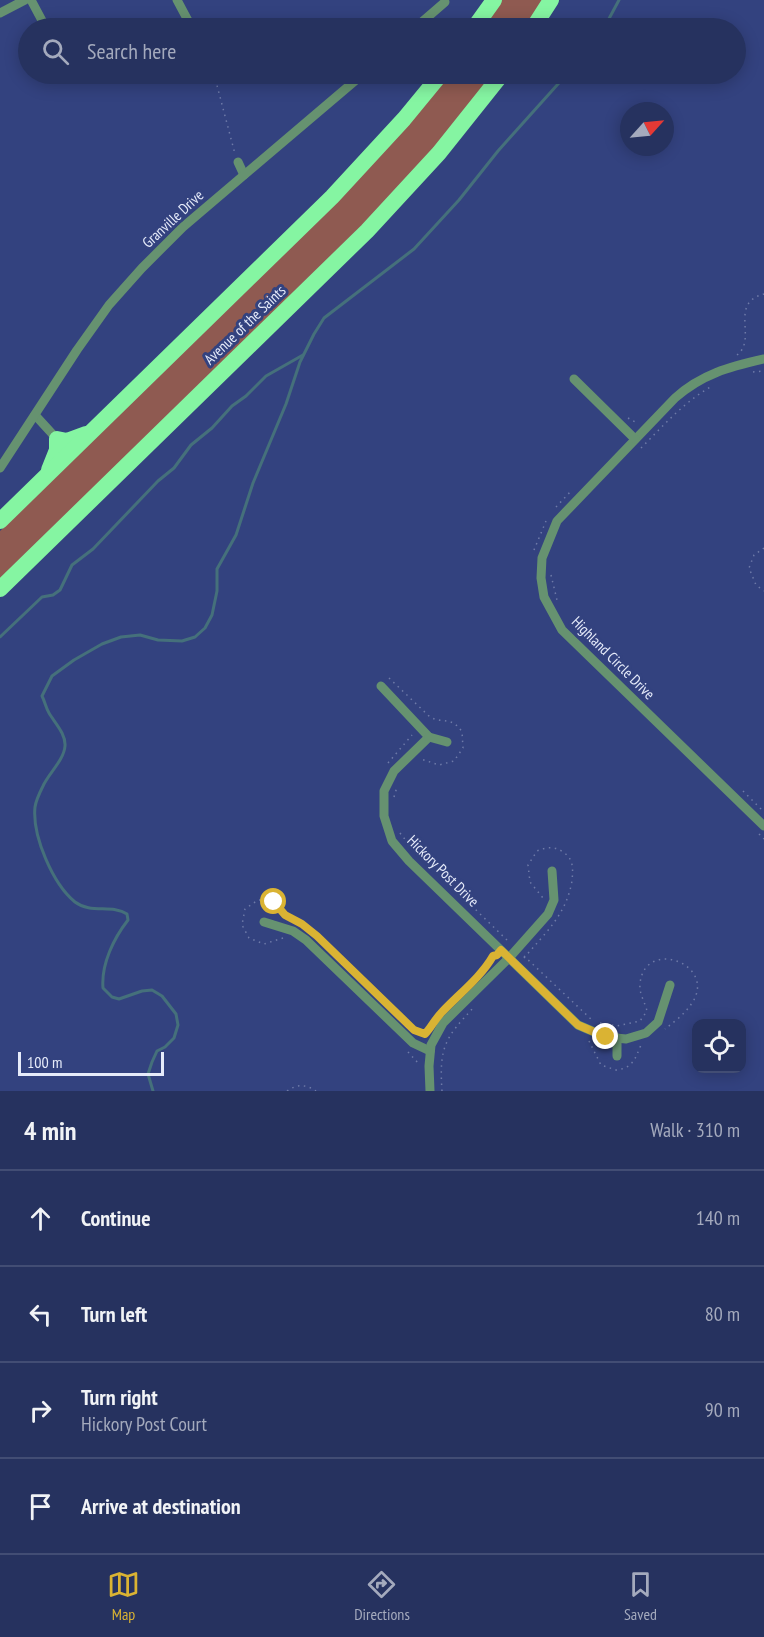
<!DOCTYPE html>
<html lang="en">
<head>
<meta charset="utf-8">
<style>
  body { margin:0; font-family:"PT Sans Narrow",sans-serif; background:#323e68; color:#f1f3f6 }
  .controls { position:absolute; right:18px; bottom:18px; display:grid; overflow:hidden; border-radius:12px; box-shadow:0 3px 15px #0003 }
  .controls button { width:54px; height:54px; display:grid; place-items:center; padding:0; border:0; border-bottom:2px solid #424d74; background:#26325f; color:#f1f3f6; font:30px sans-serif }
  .compass { position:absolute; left:620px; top:102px; width:54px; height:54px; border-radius:50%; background:#26325f; box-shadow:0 3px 15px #0003; rotate:63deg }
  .scale { position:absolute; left:18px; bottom:15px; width:146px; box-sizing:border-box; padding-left:6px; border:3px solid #e6ebfa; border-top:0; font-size:16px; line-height:21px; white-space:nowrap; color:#e6ebfa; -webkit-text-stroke:4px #33427f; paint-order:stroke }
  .stop { position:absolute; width:18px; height:18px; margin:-14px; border:4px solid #dab333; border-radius:50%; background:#fff }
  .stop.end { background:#dab333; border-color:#fff; box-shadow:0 2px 6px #0008 }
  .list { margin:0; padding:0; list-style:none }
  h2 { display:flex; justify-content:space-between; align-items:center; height:78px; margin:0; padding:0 24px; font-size:26px }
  h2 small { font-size:20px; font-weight:400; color:#a4aabd }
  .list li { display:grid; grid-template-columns:39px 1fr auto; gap:18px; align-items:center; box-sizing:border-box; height:96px; padding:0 24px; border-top:2px solid #424d74 }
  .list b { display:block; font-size:22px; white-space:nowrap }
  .list p { margin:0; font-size:20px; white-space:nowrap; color:#a4aabd }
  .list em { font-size:20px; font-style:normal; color:#a4aabd }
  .icon { flex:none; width:33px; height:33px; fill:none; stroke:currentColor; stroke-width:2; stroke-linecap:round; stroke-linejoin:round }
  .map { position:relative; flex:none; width:764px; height:1091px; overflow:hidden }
  .search { position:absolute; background:#26325f; box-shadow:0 3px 15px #0003; left:18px; right:18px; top:18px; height:66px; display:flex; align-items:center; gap:15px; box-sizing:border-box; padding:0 21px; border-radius:33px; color:#a4aabd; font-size:22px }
  .sheet { height:462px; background:#26325f }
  nav { display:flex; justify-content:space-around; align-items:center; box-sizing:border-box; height:84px; border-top:2px solid #424d74; background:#26325f; font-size:16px; color:#a4aabd }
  nav a { display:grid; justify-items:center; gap:3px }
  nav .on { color:#dab333 }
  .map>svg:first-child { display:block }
  .green { fill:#8f5a51 }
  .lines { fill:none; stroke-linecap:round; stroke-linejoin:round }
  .stream { stroke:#45707b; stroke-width:3 }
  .path { stroke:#6e7aa8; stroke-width:1.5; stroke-dasharray:1.5 4.5; stroke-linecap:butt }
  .minor { stroke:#669270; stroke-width:9 }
  .motorway { stroke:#85f5a2; stroke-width:16 }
  .route { stroke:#dab333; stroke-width:8 }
  .labels { text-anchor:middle; stroke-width:6; stroke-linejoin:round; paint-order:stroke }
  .street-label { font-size:15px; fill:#e6ebfa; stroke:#33427f }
</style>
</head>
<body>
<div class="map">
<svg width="764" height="1091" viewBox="0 0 764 1091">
  <rect width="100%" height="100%" fill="#33427f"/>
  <g class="green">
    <path d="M502 0H544L526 28H483Z"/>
    <path d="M450 74H494L469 108 386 202 0 580V531L110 424 440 87Z"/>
  </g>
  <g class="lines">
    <g class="stream">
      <path d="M604 28 619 0"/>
      <path d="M0 637 42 597 53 595 60 590 72 565 93 549 158 481 174 468 191 445 212 428 232 406 246 396 266 376 303 355"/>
      <path d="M153 1091 148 1074 152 1062 157 1051 165 1047 174 1038 178 1025 176 1014 162 996 152 990 142 991 119 999 112 997 103 988C101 964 114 938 128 920L127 914C112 904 91 914 75 902 53 884 32 836 35 807 36 800 40 792 43 786 49 773 64 760 65 746 66 734 55 723 49 713 46 708 45 702 42 696L52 676 74 660 102 644 121 637 140 635 158 640 182 641 195 637 205 628 212 615 217 591V569L236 535 253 483 286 404 300 362 314 334 324 318 414 249 459 200 498 151 567 74"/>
    </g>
    <g class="path">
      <path d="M214 74 235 154"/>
      <path d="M737 355C758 339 728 303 764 294"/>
      <path d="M753 372 764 371"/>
      <path d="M628 418 637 423"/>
      <path d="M641 448C664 425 684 402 712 386"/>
      <path d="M556 507 571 491"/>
      <path d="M764 548 754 555 749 568 756 585 764 591"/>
      <path d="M534 550 546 521"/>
      <path d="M551 575 557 600"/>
      <path d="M389 678 430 717C443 724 452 716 462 732L463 748 454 761 439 765 421 759"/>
      <path d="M388 763 412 735"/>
      <path d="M743 791 764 812"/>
      <path d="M394 797 397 787"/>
      <path d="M400 833 411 847 509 942"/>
      <path d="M759 834 764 839"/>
      <path d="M283 938 264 944 249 938 242 925 245 909 258 900H269L278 905 285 915 306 927"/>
      <path d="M524 956 592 1020"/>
      <path d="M524 958C546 932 566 915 572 881 573 869 574 859 563 852 555 846 546 847 537 851L528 865 530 882 543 898"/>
      <path d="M487 966 493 957"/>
      <path d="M600 1023 617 1026 640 1021 647 1011C645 1002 639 994 640 984 644 937 718 964 692 1003 685 1014 674 1022 665 1029"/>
      <path d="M414 1030 426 1034"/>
      <path d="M589 1041 601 1065 616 1070C633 1068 635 1059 641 1045"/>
      <path d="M408 1052 419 1064"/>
      <path d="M287 1091C297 1084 306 1084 316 1091"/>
      <path d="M442 1091C439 1046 445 1038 475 1006"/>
    </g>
    <g class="minor">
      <path d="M31 0 46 28"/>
      <path d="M177 0 192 28"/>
      <path d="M0 13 25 0"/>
      <path d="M415 28 445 2"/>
      <path d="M238 162 244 175"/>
      <path d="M764 359C729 367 702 374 675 398L557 521 542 558 541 578 544 597 562 630 764 826"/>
      <path d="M574 379 635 439"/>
      <path d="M35 415 57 439"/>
      <path d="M0 468 77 350 109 305 142 268 183 227 363 74"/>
      <path d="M381 686 429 737 394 771 384 791V816L392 841 409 861 578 1025 606 1037 626 1039 646 1033 658 1022 670 985"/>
      <path d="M429 737 447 742"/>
      <path d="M264 922 293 931 306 940 413 1043 430 1051"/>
      <path d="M617 1056V1038"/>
      <path d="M430 1091 429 1066 431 1045 443 1023 509 958 548 914 554 900 552 871"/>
    </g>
    <g class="motorway">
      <path d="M474 28 494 0"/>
      <path d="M533 28 551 0"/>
      <path d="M49 470 57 450V439L67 441 86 434"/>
      <path d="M0 521 332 197 404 119 441 74"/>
      <path d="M0 589 367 231 439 153 502 74"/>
    </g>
  </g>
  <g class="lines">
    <path class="route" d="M274 902 285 915 302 924 317 936 414 1030 425 1034C431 1028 435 1019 442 1012 459 994 481 977 493 956L497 955 501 950 578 1025 606 1037"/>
  </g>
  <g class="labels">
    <g class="street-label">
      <text transform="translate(173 219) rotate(-43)" y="5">Granville Drive</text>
      <text transform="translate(245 325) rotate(-44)" y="5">Avenue of the Saints</text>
      <text transform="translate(613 658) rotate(45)" y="5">Highland Circle Drive</text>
      <text transform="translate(443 871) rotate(45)" y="5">Hickory Post Drive</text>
    </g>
  </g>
</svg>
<div class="controls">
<button><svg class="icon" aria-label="locate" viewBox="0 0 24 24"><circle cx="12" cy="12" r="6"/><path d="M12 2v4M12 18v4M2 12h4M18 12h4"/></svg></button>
</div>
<svg class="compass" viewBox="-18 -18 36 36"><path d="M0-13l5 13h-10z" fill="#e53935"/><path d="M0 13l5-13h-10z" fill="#a4aabd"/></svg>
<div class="scale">100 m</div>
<div class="stop" style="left:274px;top:902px"></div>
<div class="stop end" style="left:606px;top:1037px"></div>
<div class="search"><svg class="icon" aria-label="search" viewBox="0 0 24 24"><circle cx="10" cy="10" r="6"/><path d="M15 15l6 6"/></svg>Search here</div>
</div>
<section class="sheet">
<h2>4 min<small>Walk · 310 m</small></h2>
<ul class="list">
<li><svg class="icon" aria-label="ahead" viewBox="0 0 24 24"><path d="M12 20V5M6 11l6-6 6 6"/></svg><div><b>Continue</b></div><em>140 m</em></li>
<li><svg class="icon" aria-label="left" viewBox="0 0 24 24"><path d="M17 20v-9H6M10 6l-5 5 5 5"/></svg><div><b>Turn left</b></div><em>80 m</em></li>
<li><svg class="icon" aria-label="right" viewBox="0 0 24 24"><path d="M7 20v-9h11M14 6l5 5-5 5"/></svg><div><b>Turn right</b><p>Hickory Post Court</p></div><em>90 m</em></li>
<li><svg class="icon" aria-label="arrive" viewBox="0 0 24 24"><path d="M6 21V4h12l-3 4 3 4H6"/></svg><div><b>Arrive at destination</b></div></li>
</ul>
</section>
<nav>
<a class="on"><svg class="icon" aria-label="map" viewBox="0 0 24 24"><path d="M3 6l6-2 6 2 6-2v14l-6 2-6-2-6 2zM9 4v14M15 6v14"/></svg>Map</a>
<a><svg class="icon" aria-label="directions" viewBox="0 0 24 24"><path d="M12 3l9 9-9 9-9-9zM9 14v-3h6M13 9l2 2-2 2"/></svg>Directions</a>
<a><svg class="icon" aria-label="saved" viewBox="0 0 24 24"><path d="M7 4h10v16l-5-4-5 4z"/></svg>Saved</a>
</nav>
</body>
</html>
